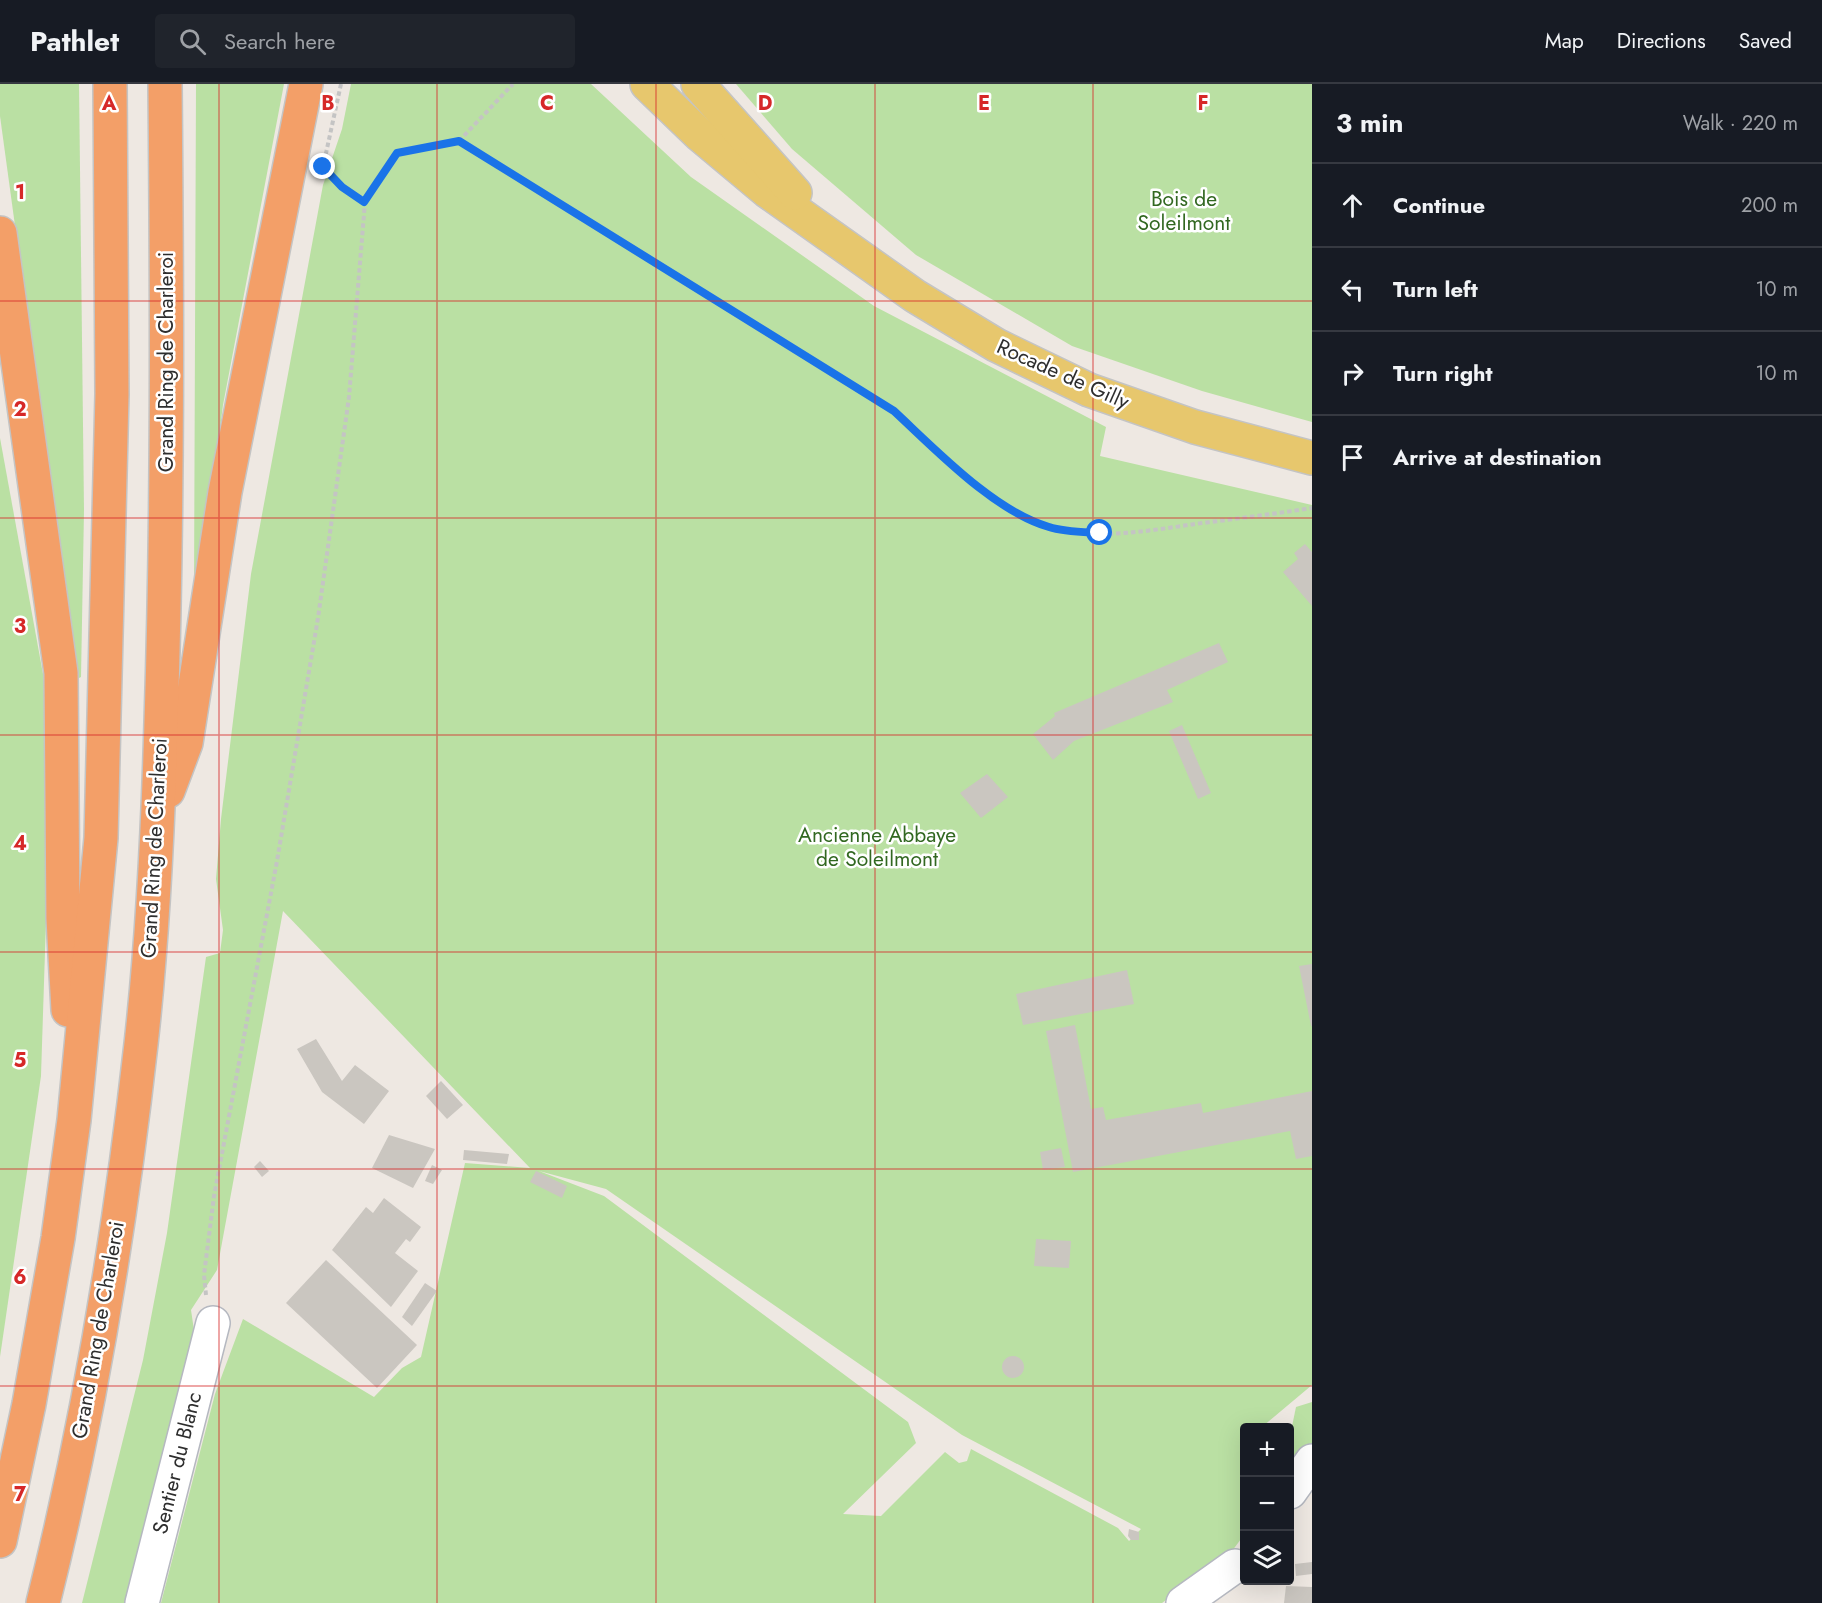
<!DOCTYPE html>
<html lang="en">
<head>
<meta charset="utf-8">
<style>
  body { margin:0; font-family:Jost,sans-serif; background:#20242c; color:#f1f3f6 }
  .controls { position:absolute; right:18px; bottom:18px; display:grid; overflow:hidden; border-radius:6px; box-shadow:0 6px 24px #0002 }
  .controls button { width:54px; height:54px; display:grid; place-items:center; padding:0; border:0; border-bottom:2px solid #363941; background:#171b24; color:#f1f3f6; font:30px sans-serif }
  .stop { position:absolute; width:18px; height:18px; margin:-14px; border:4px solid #1a73e8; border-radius:50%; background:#fff }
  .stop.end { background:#1a73e8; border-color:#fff; box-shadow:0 2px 6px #0008 }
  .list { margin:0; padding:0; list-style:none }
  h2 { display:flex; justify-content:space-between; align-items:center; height:78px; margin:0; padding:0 24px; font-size:26px }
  h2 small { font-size:20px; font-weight:400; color:#9ea1a6 }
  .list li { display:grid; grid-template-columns:39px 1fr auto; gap:18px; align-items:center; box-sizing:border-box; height:84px; padding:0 24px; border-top:2px solid #363941 }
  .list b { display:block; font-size:22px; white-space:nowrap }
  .list em { font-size:20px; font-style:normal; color:#9ea1a6 }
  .icon { flex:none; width:33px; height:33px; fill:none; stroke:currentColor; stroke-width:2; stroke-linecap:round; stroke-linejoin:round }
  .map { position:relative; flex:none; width:1312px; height:1519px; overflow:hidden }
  header { display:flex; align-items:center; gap:36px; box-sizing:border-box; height:84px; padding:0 30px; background:#171b24; border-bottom:2px solid #363941 }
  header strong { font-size:28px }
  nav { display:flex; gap:33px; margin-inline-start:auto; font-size:21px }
  .search { width:420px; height:54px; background:#20242c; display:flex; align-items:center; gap:15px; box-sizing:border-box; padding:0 21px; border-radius:6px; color:#9ea1a6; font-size:22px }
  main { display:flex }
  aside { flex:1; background:#171b24 }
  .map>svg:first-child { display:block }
  .green { fill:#bae0a3; fill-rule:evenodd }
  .building { fill:#cac6c0 }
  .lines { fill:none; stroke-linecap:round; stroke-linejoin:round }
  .minor-casing { stroke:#b5b8c0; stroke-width:36 }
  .major-casing { stroke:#c4c4c4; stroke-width:36 }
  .highway-casing { stroke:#c4c4c4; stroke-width:36 }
  .path { stroke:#c4c4c4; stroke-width:4; stroke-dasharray:4.5 3; stroke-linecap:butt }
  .minor { stroke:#fff; stroke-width:33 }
  .major { stroke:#e7c76d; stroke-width:33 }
  .highway { stroke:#f39f68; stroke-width:33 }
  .route { stroke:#1a73e8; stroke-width:8 }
  .grid { fill:none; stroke:#d62828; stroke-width:1.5; stroke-opacity:0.55 }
  .labels { text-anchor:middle; stroke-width:5; stroke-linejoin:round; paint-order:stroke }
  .park-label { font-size:21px; fill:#326821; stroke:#fff }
  .street-label { font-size:21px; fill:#2e2e2e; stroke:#fff }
  .grid-label { font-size:20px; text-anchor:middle; font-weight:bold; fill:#d62828; stroke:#fff; stroke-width:5; stroke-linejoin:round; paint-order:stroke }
</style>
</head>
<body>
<header>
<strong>Pathlet</strong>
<div class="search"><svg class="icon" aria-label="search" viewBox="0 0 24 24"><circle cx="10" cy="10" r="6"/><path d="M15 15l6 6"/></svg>Search here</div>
<nav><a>Map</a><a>Directions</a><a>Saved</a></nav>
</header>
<main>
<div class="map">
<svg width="1312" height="1519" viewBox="0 0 1312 1519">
  <rect width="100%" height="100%" fill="#eee8e2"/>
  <g class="green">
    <path d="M0 0H79L84 426 81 593 77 595 0 32Z"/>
    <path d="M196 0H284L223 321 199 508 194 507Z"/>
    <path d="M351 0H591L691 93 874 222 1106 343 1100 372 1312 421V1301L1262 1343 1244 1344V1451L1232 1467 1162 1519H161L215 1310 243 1235 374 1313 402 1284 421 1273 465 1079 530 1084 283 827 217 1186 191 1226 195 1253 127 1519H82L143 1276 167 1149 206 873 220 869 223 846 216 795 221 735 251 490 323 101 342 45ZM539 1087 606 1105 962 1351 1141 1445 1129 1457 1118 1444 971 1365 967 1377 959 1379 945 1368 881 1432 843 1430 916 1359 908 1338 604 1112Z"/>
    <path d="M736 0H1312V338L1202 307 1072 262 916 171 792 65Z"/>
    <path d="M0 354 45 601 48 774 41 992 0 1273Z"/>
    <path d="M1312 1318V1363L1290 1393V1352L1296 1323Z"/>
  </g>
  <g class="building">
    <path d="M1305 460 1312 468V522L1283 488 1298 475 1294 469Z"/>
    <path d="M1219 559 1228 578 1167 606 1173 618 1074 657 1053 676 1033 650 1055 632 1054 629Z"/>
    <path d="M1182 641 1211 709 1198 715 1169 647Z"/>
    <path d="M987 690 1008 713 981 734 960 709Z"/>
    <path d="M1312 880V942H1311L1299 882Z"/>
    <path d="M1127 886 1134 920 1023 941 1016 910Z"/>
    <path d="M1075 941 1091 1025 1103 1023 1106 1036 1201 1019 1203 1029 1312 1007V1072L1296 1075 1290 1047 1073 1088 1046 947Z"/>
    <path d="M316 955 342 997 355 981 389 1007 364 1040 322 1008 297 965Z"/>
    <path d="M441 997 463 1021 447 1035 426 1012Z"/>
    <path d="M389 1051 435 1065 413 1104 372 1084Z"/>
    <path d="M1061 1064 1065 1083 1043 1086 1040 1068Z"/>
    <path d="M464 1066 509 1070 507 1080 463 1076Z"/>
    <path d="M260 1077 269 1087 262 1093 254 1083Z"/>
    <path d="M432 1081 442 1086 433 1100 425 1097Z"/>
    <path d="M536 1087 567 1102 562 1114 530 1098Z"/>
    <path d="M384 1114 421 1143 410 1158 406 1155 395 1169 418 1187 391 1223 332 1166 366 1123 373 1129Z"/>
    <path d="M1036 1155 1071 1157 1069 1184 1034 1182Z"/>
    <path d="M326 1176 417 1261 377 1304 286 1219Z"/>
    <path d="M425 1199 437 1207 412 1242 402 1233Z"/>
    <circle cx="1013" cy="1283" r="11"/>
    <path d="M1129 1445 1139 1448V1456H1131L1128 1452Z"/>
    <path d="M1312 1478V1490L1296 1492 1295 1480Z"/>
    <path d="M1286 1502 1312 1503V1519H1284Z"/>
  </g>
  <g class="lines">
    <g class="minor-casing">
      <g id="minor">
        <path d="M1290 1408 1312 1377"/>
        <path d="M142 1519 213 1239"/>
        <path d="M1183 1519 1235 1482"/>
      </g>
    </g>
    <g class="major-casing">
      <g id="major">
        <path d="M647 0 700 51 767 107 915 212 996 261 1089 306 1195 343 1312 374"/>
        <path d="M698 0 795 109"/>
      </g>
    </g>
    <g class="highway-casing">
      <g id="highway">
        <path d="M0 149 61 589 63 834 68 926"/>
        <path d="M168 707 186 659 225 408 306 0"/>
        <path d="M0 1457 29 1320 58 1154 74 1036 101 754 112 310 110 0"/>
        <path d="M43 1519C89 1336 120 1147 141 960 153 853 158 745 161 638 168 425 167 213 165 0"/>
      </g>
    </g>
    <g class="path">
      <path d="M341 0 323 83 342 103 365 118"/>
      <path d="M459 57 513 0"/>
      <path d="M206 1211 204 1191 214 1112 277 777 318 534 349 313 365 118 397 69 459 57 894 327C933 363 999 430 1050 444 1097 456 1147 447 1195 440 1234 435 1273 430 1312 424"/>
    </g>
    <use href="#minor" class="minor"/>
    <use href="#major" class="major"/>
    <use href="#highway" class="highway"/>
  </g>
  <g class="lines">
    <path class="route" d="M323 83 342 103 364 118 397 69 459 57 894 327C936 366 994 427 1049 443 1064 448 1083 448 1100 449"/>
  </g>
  <path class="grid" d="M219 0V1519M437 0V1519M656 0V1519M875 0V1519M1093 0V1519M0 217H1312M0 434H1312M0 651H1312M0 868H1312M0 1085H1312M0 1302H1312"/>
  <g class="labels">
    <g class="park-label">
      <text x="1184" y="122">Bois de<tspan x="1184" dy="24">Soleilmont</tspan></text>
      <text x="877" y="758">Ancienne Abbaye<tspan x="877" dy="24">de Soleilmont</tspan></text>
    </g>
    <g class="street-label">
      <text transform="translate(166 278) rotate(-90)" y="7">Grand Ring de Charleroi</text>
      <text transform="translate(1063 290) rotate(24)" y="7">Rocade de Gilly</text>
      <text transform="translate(154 764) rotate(-87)" y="7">Grand Ring de Charleroi</text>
      <text transform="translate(98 1246) rotate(-80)" y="7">Grand Ring de Charleroi</text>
      <text transform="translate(177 1379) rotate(-76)" y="7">Sentier du Blanc</text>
    </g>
  </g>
  <g class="grid-label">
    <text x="109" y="26">A</text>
    <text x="328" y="26">B</text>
    <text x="547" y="26">C</text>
    <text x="765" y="26">D</text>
    <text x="984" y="26">E</text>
    <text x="1203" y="26">F</text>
    <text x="20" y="115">1</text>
    <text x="20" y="332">2</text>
    <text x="20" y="549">3</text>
    <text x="20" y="766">4</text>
    <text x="20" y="983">5</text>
    <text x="20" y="1200">6</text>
    <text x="20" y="1417">7</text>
  </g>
</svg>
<div class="controls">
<button>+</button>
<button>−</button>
<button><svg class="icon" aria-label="layers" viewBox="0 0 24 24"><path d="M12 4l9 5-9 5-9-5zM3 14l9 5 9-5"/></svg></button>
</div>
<div class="stop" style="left:1100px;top:449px"></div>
<div class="stop end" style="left:323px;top:83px"></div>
</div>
<aside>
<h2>3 min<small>Walk · 220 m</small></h2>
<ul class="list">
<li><svg class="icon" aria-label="ahead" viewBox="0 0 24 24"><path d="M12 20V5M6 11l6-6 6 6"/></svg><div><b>Continue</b></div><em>200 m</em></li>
<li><svg class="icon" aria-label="left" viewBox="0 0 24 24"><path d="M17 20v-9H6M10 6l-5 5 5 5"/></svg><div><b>Turn left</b></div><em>10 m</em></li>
<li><svg class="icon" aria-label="right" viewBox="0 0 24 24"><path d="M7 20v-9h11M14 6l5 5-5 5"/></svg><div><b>Turn right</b></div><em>10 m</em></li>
<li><svg class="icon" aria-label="arrive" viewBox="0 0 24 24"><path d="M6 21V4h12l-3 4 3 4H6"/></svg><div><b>Arrive at destination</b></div></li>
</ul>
</aside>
</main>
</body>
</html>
